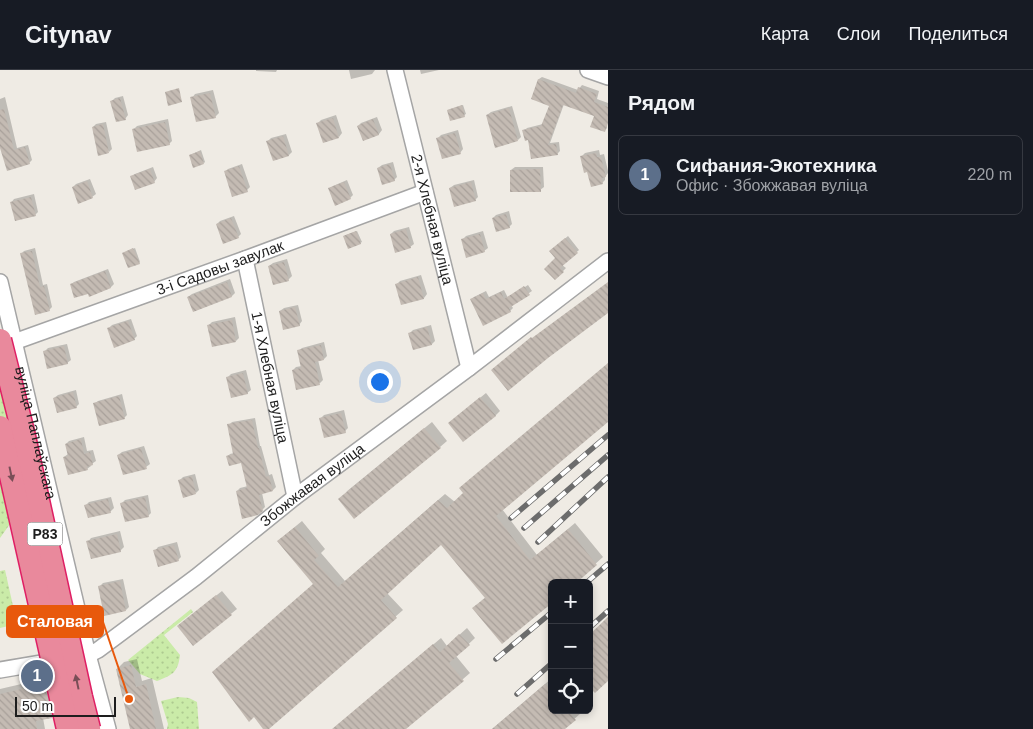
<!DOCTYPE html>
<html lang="ru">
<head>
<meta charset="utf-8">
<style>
  body { margin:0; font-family:Helvetica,sans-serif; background:#242831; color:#f1f3f6 }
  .controls { position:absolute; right:15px; bottom:15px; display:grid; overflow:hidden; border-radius:8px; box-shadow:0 2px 8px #0003 }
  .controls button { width:45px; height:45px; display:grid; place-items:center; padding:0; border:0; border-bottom:1px solid #363941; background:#171b24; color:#f1f3f6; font:25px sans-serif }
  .scale { position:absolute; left:15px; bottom:12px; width:101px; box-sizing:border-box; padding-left:5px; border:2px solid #1e1e1e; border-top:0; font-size:14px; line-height:18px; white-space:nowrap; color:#1e1e1e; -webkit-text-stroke:4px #fff; paint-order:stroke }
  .you { position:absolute; left:379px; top:311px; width:18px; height:18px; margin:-12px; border:4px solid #fff; border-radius:50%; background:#1a73e8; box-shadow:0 0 0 8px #1a73e833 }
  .badge { display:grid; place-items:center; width:32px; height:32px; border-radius:50%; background:#e08689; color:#fff; font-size:16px; font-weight:700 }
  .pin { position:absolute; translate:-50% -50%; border:2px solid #fff; box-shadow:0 1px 5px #0006 }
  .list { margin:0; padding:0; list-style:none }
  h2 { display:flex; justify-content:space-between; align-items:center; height:65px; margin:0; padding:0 20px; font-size:21px }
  h2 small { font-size:16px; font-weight:400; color:#9ea1a6 }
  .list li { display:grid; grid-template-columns:32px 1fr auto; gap:15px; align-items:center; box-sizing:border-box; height:80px; margin:0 10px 10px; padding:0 10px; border:1px solid #363941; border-radius:8px }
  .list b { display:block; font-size:19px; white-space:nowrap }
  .list p { margin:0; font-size:16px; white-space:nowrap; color:#9ea1a6 }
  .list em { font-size:16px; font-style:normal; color:#9ea1a6 }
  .icon { flex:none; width:28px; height:28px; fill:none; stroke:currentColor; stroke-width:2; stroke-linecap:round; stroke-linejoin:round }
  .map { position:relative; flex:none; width:608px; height:659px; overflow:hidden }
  header { display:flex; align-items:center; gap:30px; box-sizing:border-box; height:70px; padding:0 25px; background:#171b24; border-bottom:1px solid #363941 }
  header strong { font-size:24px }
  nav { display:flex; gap:28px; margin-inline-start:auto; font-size:18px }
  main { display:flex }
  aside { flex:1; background:#171b24 }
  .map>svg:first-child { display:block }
  .grass { fill:url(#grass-dots) }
  .shadow { fill:#0003 }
  .building { fill:url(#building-back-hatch) }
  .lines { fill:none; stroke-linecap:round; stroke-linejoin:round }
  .minor-casing { stroke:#a5a5a5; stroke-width:18 }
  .minor { stroke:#fff; stroke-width:15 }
  .rail-casing { stroke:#6c6c6c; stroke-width:5.5 }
  .rail { stroke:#fff; stroke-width:4; stroke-dasharray:11; stroke-linecap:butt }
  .highway-bridge-casing { stroke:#df1f64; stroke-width:25; stroke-linecap:butt }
  .highway-bridge { stroke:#e9899c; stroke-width:22 }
  .oneway { fill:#794e57 }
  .labels { text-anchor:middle; stroke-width:4; stroke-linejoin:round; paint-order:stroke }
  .shield { fill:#fff; stroke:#626262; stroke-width:1 }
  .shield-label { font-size:14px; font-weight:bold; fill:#1e1e1e }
  .street-label { font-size:15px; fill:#1e1e1e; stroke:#fff }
  .leader { fill:none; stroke:#e8590c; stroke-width:2 }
  .callout-dot { fill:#e8590c; stroke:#fff; stroke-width:2 }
  .callout { fill:#e8590c; stroke:#e8590c; stroke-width:2 }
  .callout-label { font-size:16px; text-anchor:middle; font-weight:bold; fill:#fff }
</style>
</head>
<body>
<header>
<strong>Citynav</strong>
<nav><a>Карта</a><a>Слои</a><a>Поделиться</a></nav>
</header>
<main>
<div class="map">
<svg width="608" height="659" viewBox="0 0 608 659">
  <defs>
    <pattern id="grass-dots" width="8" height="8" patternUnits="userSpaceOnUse" patternTransform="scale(1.25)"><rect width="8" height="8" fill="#caeba8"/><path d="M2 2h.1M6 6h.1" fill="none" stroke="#adc990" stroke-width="1.8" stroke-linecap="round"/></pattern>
    <pattern id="building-back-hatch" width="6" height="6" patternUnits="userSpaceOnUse" patternTransform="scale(1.25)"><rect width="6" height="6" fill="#c4bbb3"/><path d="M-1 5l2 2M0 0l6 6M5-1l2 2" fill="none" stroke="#a8a09a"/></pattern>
  </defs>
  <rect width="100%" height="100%" fill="#efebe4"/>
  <g class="grass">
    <path d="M0 293 32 423 0 468Z"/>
    <path d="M5 500 17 554 0 558V501Z"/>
    <path d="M191 539 193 542 164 565 180 585C178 602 173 605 157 611L140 604 128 590Z"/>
    <path d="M178 627 189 628 197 632 199 659H167L168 654 161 631Z"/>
  </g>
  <g class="shadow">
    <path d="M256 0H277L276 2 256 1Z"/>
    <path d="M349 0H375L372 4 351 9Z"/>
    <path d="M420 0H439L421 4Z"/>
    <path d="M542 7 578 20 582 15 599 21 597 29 608 33 607 58 604 61 595 46 564 34 550 73 559 72 560 81 557 84 529 69 524 61 527 58 543 54 551 35 532 28 539 9Z"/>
    <path d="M213 20 219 43 215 47 192 28 195 24Z"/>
    <path d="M123 26 128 45 125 49 112 31 115 28Z"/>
    <path d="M5 27 17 78 28 75 32 90 29 93 0 73V29Z"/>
    <path d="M463 35 466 44 464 45 448 40Z"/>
    <path d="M512 36 521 67 518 70 487 45 491 42Z"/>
    <path d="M336 45 342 63 339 67 318 53 321 50Z"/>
    <path d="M377 47 382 60 379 64 363 69 358 56 361 53Z"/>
    <path d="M168 49 172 71 169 74 134 59 137 56Z"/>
    <path d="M106 52 112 79 109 82 93 57 96 54Z"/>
    <path d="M458 60 463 79 460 83 438 68 441 65Z"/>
    <path d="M286 64 292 82 289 85 274 90 268 71 271 68Z"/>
    <path d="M201 80 205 92 204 93 190 85Z"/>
    <path d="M599 80 600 85 604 84 608 101V103L605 107V110L602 113 588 100 581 87 585 83Z"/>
    <path d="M393 92 397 107 394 110 378 98 382 95Z"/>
    <path d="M242 94 250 117 247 120 225 102 228 99Z"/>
    <path d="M153 97 157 108 154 112 132 107 135 104Z"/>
    <path d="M515 97H543L544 117 540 120 511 100Z"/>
    <path d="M90 109 96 124 92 127 73 117 76 114Z"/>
    <path d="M347 110 353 125 350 128 329 119 333 116Z"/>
    <path d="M474 110 478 127 475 130 450 118 454 115Z"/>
    <path d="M34 124 38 142 35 145 11 133 14 129Z"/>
    <path d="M509 141 512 154 509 157 493 148 496 145Z"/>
    <path d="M234 146 241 164 238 167 217 154 220 151Z"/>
    <path d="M409 157 414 174 410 177 391 164 394 161Z"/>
    <path d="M357 161 362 172 360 173 346 165Z"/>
    <path d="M483 161 488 178 484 181 463 169 466 166Z"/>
    <path d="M568 166 579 180 562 195 566 198 555 209 557 188 551 181Z"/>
    <path d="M35 178 43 215 47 214 52 237 49 240 21 184 24 181Z"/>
    <path d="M135 178 140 192 139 193 124 183Z"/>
    <path d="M287 189 292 206 288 210 269 196 273 193Z"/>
    <path d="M108 199 114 214 111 217 89 225 88 222 71 215 74 212Z"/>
    <path d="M421 205 427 224 424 228 397 214 400 211Z"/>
    <path d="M230 209 235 223 232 226 194 241 188 227 192 224Z"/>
    <path d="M528 215 532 221 511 235 513 238 510 241 471 230 474 227 486 221 489 227 504 220 508 228Z"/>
    <path d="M298 235 302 251 299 255 280 241 284 238Z"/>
    <path d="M235 247 239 268 236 271 209 255 212 252Z"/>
    <path d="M131 249 137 266 134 269 108 259 112 255Z"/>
    <path d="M431 255 435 271 432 274 410 263 413 260Z"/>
    <path d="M324 272 327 286 324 289 318 290 323 310 320 313 293 300 296 297 302 296 298 281 302 278Z"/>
    <path d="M67 274 71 290 67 293 44 282 48 278Z"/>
    <path d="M608 294V350L502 439 537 485 575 453 603 487 574 513H552L481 531 486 527 441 473 387 523 403 540 267 659H264L314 514 285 465 302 451 325 479 321 483 345 511 445 424 455 432Z"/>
    <path d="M246 300 251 320 247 323 228 307 231 304Z"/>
    <path d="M76 320 79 334 76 337 54 328 58 325Z"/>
    <path d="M486 323 500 341 495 346 449 353Z"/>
    <path d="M122 324 127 345 124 348 94 334 98 331Z"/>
    <path d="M344 340 348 358 345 361 320 349 324 345Z"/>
    <path d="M255 348 260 376H261L269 405 272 404 276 417 273 420 262 423 265 437 262 440 237 421 240 418 248 416 242 392 227 387 230 384 234 383 229 355 232 352Z"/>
    <path d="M432 352 447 371 440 377 346 422Z"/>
    <path d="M84 367 87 381 93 380 96 391 90 395 91 396 87 399 64 387 68 384 66 374 69 371Z"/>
    <path d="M144 376 150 394 146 397 118 385 122 382Z"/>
    <path d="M195 404 199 420 196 423 180 410 183 407Z"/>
    <path d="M148 425 151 443 148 446 122 433 125 430Z"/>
    <path d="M111 427 114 438 111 441 88 446 86 435 89 432Z"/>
    <path d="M120 461 124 477 121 480 92 488 88 472 91 468Z"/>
    <path d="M177 472 181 487 178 490 155 481 158 477Z"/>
    <path d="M123 509 129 537 126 540 99 517 103 513Z"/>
    <path d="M222 521 237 539 193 574 184 551Z"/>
    <path d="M467 558 475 568 456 586 470 603 405 659H333L441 568 447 576Z"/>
    <path d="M137 589 142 611 152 608 164 659H131L117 599 124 592Z"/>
    <path d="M48 596 58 640 51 647 43 648 45 659H0V619L30 612 29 605 36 598Z"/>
    <path d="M552 608V640H579L581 643 563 659H492Z"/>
  </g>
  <g class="building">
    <path d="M538 9 576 23 578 17 597 24 594 32 608 37V53L605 62 590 57 594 46 563 35 548 75 556 74 558 85 531 89 528 70 525 71 522 60 541 56 549 36 531 29Z"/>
    <path d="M179 18 182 32 168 36 165 22Z"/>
    <path d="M210 23 216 48 196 52 190 27Z"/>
    <path d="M120 28 126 50 116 52 110 31Z"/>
    <path d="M462 35 465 47 450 51 447 40Z"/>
    <path d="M509 38 518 71 495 78 486 45Z"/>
    <path d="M4 39 14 80 25 77 30 94 7 101 0 78V40Z"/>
    <path d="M333 48 339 68 323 73 316 53Z"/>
    <path d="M373 49 379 65 363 71 357 56Z"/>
    <path d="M165 52 170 75 137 82 132 59Z"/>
    <path d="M103 54 109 83 98 86 92 57Z"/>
    <path d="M455 63 461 84 442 89 436 68Z"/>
    <path d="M283 66 289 86 273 91 266 71Z"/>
    <path d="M200 81 204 94 193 98 189 85Z"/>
    <path d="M596 83 597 87H601L606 107 602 108 603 114 591 117 587 102 584 103 580 86Z"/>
    <path d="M390 94 395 111 382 115 377 98Z"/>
    <path d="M239 96 248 122 232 127 224 101Z"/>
    <path d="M150 99 155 113 135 120 130 106Z"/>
    <path d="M540 99 541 122H510V100Z"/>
    <path d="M87 111 93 128 78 134 72 117Z"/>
    <path d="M344 112 351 129 335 136 328 118Z"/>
    <path d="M471 112 476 131 454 137 449 118Z"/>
    <path d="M31 127 36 146 15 151 10 132Z"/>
    <path d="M506 144 510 158 496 162 492 148Z"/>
    <path d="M231 148 239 168 223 174 216 154Z"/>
    <path d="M406 159 411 178 395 183 390 164Z"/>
    <path d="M356 161 361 174 348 179 343 166Z"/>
    <path d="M480 164 485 182 466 188 461 169Z"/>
    <path d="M565 168 578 183 560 198 564 202 555 210 544 199 555 188 549 181Z"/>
    <path d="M133 178 140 194 128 198 122 183Z"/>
    <path d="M32 181 40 217 44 216 50 241 35 245 20 183Z"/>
    <path d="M284 192 289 211 273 215 268 196Z"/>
    <path d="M105 201 111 218 89 227 88 224 74 228 70 214Z"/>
    <path d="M418 207 424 229 401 235 395 214Z"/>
    <path d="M227 212 232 227 193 242 187 227Z"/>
    <path d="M608 212V243L548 288 508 321 491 300 531 267 532 268Z"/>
    <path d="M524 216 530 225 509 238 511 242 483 256 470 229 483 223 486 229 501 222 504 229Z"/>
    <path d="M295 237 300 256 283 260 279 241Z"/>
    <path d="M232 250 236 272 212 277 207 255Z"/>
    <path d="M128 251 135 270 114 278 107 258Z"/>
    <path d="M427 257 432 275 413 280 408 263Z"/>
    <path d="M321 275 324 290 315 292 320 315 296 320 292 300 301 298 297 280Z"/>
    <path d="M64 276 68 294 47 299 43 281Z"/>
    <path d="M608 293V352L496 446 530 490 568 459 597 495 576 513H552V533L502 574 472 538 485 528 441 475 381 530 397 548 269 659H263L254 647 249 652 212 602 313 514 277 471 295 457 319 486 314 490 338 517 438 430 447 438 463 423 459 418Z"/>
    <path d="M243 303 248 324 231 328 226 307Z"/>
    <path d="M73 322 77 338 57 343 53 328Z"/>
    <path d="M119 326 125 349 99 356 93 333Z"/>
    <path d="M480 327 496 346 463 372 448 353Z"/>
    <path d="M341 343 346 363 324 368 319 348Z"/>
    <path d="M252 350 258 378H259L266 407 269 406 273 421 259 425 263 441 258 445 242 449 236 421 247 418 241 393 229 396 226 386 233 384 227 354Z"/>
    <path d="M424 358 441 378 354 449 338 429Z"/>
    <path d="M81 369 84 384 90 382 93 395 87 397 88 400 68 405 63 387 68 386 65 374Z"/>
    <path d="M141 378 147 399 123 405 117 385Z"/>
    <path d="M192 406 196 424 183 428 178 410Z"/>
    <path d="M145 427 149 447 125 452 120 433Z"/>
    <path d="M108 429 111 443 88 448 84 435Z"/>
    <path d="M117 464 121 482 91 489 86 471Z"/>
    <path d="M174 475 179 491 158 497 153 480Z"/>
    <path d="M120 511 126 541 104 546 98 516Z"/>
    <path d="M216 525 232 545 193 576 177 556Z"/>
    <path d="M608 547V611L595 623 589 617V565Z"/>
    <path d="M459 564 470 575 449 593 464 611 406 659H332L433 574 440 582Z"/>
    <path d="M131 595 136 617 146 614 156 659H130L116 599Z"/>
    <path d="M42 602 52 648 36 651 37 659H0V624L30 617 28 605Z"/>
    <path d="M545 614 552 622V640H567L576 650 565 659H492Z"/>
  </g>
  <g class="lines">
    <g class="minor-casing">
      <g id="minor">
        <path id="s1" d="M395 0 469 298"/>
        <path d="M588 0 608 7"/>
        <path id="s2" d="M245 189 295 427"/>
        <path id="s3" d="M0 212 88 585 108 659"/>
        <path id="s4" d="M14 272 245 189 425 122"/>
        <path id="s5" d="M0 600 88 585 98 580 196 507 295 427 469 298 608 191"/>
      </g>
    </g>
    <use href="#minor" class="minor"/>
    <g class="rail-casing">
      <g id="rail">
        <path d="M511 448 608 365"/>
        <path d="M524 458 608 385"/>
        <path d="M538 472 608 407"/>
        <path d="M586 513 608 494"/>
        <path d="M589 558 608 541"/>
        <path d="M496 589 552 542"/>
        <path d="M517 624 552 593"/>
      </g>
    </g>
    <use href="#rail" class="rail"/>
    <g class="highway-bridge-casing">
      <g id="highway-bridge">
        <path d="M0 270 23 362 81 627 89 659"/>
        <path d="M0 357 68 659"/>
      </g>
    </g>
    <use href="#highway-bridge" class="highway-bridge"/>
  </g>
  <defs><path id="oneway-solid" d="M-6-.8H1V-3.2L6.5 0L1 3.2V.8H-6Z" transform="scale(1.25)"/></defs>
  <g class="oneway">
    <use href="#oneway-solid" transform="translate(11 404) rotate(78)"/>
    <use href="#oneway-solid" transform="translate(77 612) rotate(-102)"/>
  </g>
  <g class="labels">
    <rect class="shield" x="27.5" y="452.5" width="35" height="23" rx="4"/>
    <g class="shield-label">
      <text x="45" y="469">Р83</text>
    </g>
    <g class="street-label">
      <text dy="5" stroke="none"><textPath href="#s1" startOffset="154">2-я Хлебная вуліца</textPath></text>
      <text dy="5" stroke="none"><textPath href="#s4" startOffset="219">3-і Садовы завулак</textPath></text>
      <text dy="5" stroke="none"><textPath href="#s2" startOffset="121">1-я Хлебная вуліца</textPath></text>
      <text dy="5" stroke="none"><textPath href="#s3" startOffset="155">вуліца Паплаўскага</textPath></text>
      <text dy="5" stroke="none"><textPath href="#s5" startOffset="371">Збожжавая вуліца</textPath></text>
    </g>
  </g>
  <path class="leader" d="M129 629L103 552"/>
  <circle class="callout-dot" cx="129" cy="629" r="5"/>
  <rect class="callout" x="7" y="536" width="96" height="31" rx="5"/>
  <g class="callout-label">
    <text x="55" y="557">Сталовая</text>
  </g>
</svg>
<div class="controls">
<button>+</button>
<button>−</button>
<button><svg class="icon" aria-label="locate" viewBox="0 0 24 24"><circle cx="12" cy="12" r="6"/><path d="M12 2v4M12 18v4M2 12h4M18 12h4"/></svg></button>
</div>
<div class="scale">50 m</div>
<div class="you"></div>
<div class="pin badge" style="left:37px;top:606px;background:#5c6f8a">1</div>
</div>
<aside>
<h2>Рядом<small></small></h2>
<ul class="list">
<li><span class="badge" style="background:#5c6f8a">1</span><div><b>Сифания-Экотехника</b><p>Офис · Збожжавая вуліца</p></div><em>220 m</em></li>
</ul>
</aside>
</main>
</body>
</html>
